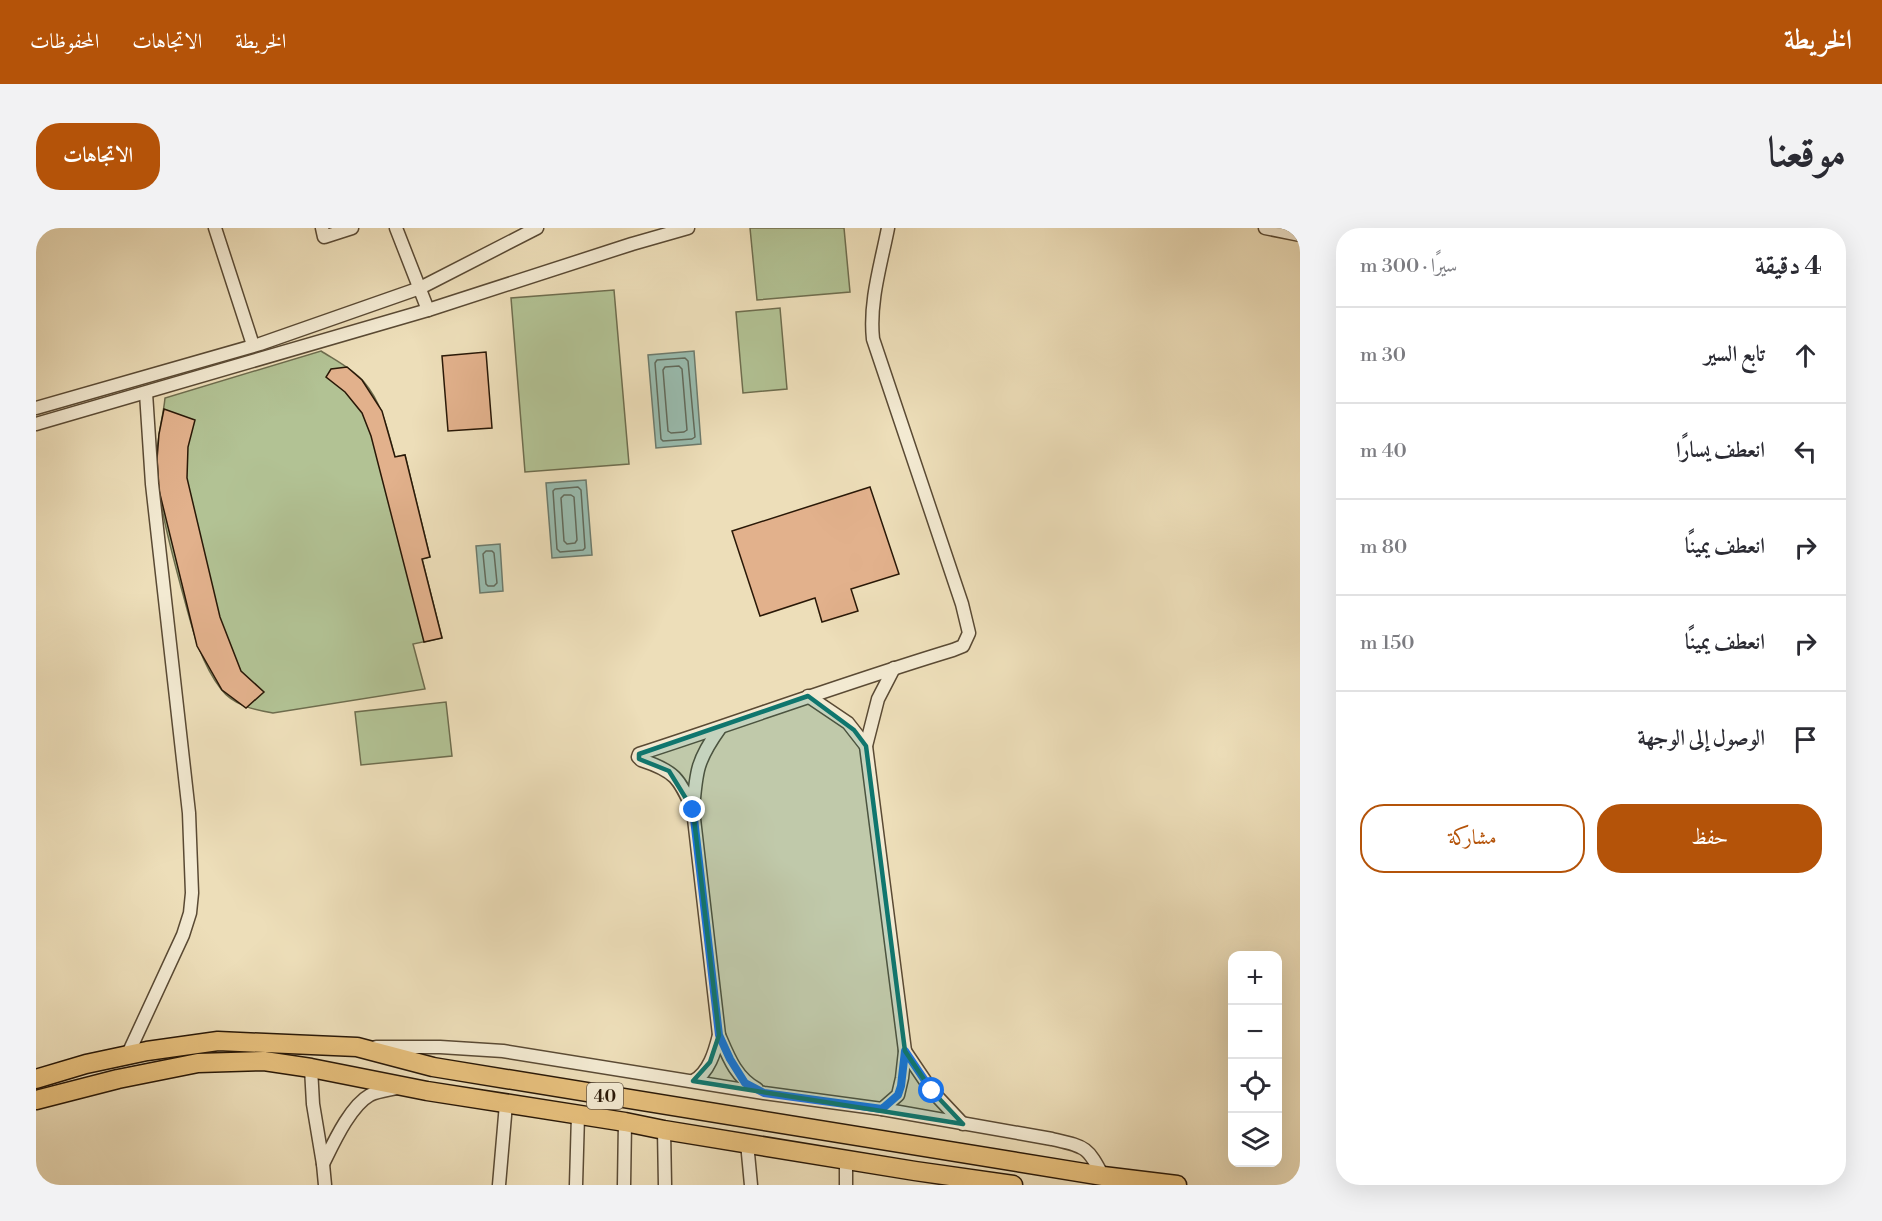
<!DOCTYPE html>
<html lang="ar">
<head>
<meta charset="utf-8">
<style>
  body { margin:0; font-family:"Libre Bodoni",Amiri,serif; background:#f2f2f3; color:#2b2b33; direction:rtl }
  .controls { position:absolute; right:18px; bottom:18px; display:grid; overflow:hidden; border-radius:12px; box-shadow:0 6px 24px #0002 }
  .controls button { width:54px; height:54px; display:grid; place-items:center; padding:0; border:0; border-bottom:2px solid #e1e1e2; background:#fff; color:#2b2b33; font:30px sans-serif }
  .stop { position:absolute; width:18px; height:18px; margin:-14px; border:4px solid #1a73e8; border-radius:50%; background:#fff }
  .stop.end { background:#1a73e8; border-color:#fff; box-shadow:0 2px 6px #0008 }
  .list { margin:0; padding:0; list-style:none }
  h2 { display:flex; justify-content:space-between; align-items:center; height:78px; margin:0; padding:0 24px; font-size:26px }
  h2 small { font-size:20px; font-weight:400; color:#7c7c81 }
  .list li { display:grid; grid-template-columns:39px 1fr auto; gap:18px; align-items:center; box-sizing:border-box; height:96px; padding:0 24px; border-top:2px solid #e1e1e2 }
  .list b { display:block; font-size:22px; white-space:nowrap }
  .list em { font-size:20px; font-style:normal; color:#7c7c81 }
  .actions { display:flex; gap:12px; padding:18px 24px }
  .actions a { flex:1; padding:14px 0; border:2px solid #b45309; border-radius:24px; text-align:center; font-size:21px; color:#b45309 }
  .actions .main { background:#b45309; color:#fff }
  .icon { flex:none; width:33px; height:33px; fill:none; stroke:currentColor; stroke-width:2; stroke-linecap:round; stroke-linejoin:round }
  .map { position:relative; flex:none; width:1264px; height:957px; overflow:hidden; direction:ltr; border-radius:24px }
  header { display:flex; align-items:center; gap:36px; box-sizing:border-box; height:84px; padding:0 30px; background:#b45309; color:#fff }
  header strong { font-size:28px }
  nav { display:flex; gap:33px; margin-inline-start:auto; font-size:21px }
  .intro { display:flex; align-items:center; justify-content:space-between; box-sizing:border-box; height:144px; padding:0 36px }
  h1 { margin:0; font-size:42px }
  .button { padding:15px 27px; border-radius:24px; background:#b45309; color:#fff; font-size:21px; font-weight:700 }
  main { display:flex; gap:36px; padding:0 36px }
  aside { flex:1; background:#fff; border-radius:24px; box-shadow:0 6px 24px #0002 }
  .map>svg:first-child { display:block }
  .green { fill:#b2c294; stroke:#6e6d4e; stroke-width:1.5 }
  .water { fill:#99bcaf; stroke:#6c7a6c; stroke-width:1.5 }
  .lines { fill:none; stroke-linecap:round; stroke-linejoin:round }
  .shore { stroke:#616a5b; stroke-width:1.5 }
  .building { fill:#e2b18c; stroke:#291807; stroke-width:1.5 }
  .minor-casing { stroke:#5a4a34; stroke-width:15 }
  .highway-casing { stroke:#291807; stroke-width:21 }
  .minor { stroke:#f3ead2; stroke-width:12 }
  .highway { stroke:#e6bf7c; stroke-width:18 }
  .route { stroke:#1a73e8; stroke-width:8 }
  .marked { fill:#0f766e; fill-opacity:0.2; stroke:#0f766e; stroke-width:4.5; stroke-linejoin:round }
  .labels { text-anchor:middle; stroke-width:4.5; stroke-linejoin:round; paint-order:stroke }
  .shield { fill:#f3ead2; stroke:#665744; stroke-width:1.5 }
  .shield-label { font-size:16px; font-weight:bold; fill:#291807 }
</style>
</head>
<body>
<header>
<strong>الخريطة</strong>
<nav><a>الخريطة</a><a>الاتجاهات</a><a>المحفوظات</a></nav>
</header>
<div class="intro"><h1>موقعنا</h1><a class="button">الاتجاهات</a></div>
<main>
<aside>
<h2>4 دقيقة<small>سيرًا · 300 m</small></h2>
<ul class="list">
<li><svg class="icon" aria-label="ahead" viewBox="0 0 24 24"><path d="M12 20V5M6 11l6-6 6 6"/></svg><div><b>تابع السير</b></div><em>30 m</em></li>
<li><svg class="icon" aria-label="left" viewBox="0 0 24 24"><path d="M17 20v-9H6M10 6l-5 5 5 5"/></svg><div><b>انعطف يسارًا</b></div><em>40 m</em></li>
<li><svg class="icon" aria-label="right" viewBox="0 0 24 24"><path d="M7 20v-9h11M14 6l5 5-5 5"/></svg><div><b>انعطف يمينًا</b></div><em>80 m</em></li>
<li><svg class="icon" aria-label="right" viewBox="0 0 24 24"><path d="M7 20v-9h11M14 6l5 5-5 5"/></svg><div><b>انعطف يمينًا</b></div><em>150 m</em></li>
<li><svg class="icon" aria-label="arrive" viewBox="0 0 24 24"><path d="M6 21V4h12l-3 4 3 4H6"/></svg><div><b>الوصول إلى الوجهة</b></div></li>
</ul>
<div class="actions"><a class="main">حفظ</a><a>مشاركة</a></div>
</aside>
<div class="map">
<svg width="1264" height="957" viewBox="0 0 1264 957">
  <rect width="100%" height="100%" fill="#eddeb9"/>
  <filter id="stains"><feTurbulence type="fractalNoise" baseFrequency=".00333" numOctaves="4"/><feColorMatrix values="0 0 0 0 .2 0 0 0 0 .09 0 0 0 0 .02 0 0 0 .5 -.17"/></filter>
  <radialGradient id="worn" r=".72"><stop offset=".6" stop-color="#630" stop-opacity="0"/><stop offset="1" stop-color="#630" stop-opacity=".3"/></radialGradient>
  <g class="green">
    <path d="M714 0H808L814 64 721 72Z"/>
    <path d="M578 62 593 236 489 244 475 70Z"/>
    <path d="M744 80 751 161 707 165 700 84Z"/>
    <path d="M285 123C299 132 317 141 328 154 346 175 352 203 359 229L369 227 394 329 386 331 406 410 377 416 389 461 237 485C218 482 197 477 185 461 162 431 155 394 145 359 134 317 122 276 121 233 120 212 127 191 129 170Z"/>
    <path d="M410 474 416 528 325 537 319 484Z"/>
  </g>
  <g class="water">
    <path d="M658 123 665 216 620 220 612 127Z"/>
    <path d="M550 252 556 327 516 330 510 255Z"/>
    <path d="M464 316 467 363 444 365 440 318Z"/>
  </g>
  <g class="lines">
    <g class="shore">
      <path d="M649 130 652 133 659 209 656 211 627 213 625 211 619 135 621 132Z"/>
      <path d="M643 138 646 141 651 202 648 204 635 205 632 203 627 142 629 139Z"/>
      <path d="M542 259 545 262 549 320 547 322 524 324 521 321 517 263 519 261Z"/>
      <path d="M528 267H535L538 269 541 312 539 315 531 316 528 313 525 270Z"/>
      <path d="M450 323H456L458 325 461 355 458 358H452L450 356 447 326Z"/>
    </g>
  </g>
  <g class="building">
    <path d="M450 124 456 200 412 203 406 128Z"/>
    <path d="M311 139 326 152 346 183 359 229 369 227 394 329 386 331 406 410 388 414 335 208 326 185 309 164 290 149 295 141Z"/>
    <path d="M128 181 159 192 152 219 151 250 184 389 205 443 228 464 210 480 186 462 161 418 123 262 121 231 123 206Z"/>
    <path d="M834 259 863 346 815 361 822 383 786 394 779 370 724 388 696 303Z"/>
  </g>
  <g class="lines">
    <g class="minor-casing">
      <g id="minor">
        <path d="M179 0 217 117"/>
        <path d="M286 0 288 9 316 0"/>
        <path d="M360 0 392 82"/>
        <path d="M1229 0 1264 7"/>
        <path d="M0 180 224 116 384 60 501 0"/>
        <path d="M0 196 392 82 596 16 652 0"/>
        <path d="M772 468 812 495 830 518"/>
        <path d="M657 582C643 550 639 543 605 532L602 529 603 526C708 492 811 454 917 422L927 418 933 405 926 376 837 111C833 74 845 36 852 0"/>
        <path d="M683 807C692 828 700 850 721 861"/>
        <path d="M340 819H404L467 823 728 865 846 881 1016 911C1050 919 1051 918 1067 948"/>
        <path d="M869 823 896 863 927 896"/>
        <path d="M91 828 147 707 154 685 156 665 153 585 116 256 110 165"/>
        <path d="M275 840 277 876 287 936 289 957"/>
        <path d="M657 853C673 845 679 823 683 807L657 582C660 543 661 532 684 500"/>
        <path d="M846 881 862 867 866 850 869 823 830 518 842 471 858 440"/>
        <path d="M628 902 629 957"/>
        <path d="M711 915 715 957"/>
        <path d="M810 931V957"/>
        <path d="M287 936C297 916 314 878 334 867 342 863 353 862 361 860"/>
        <path d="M463 957 470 876"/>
        <path d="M540 957 542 887"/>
        <path d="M588 957 589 894"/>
      </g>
    </g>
    <g class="highway-casing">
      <g id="highway">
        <path d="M0 851 50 836 111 823 182 813 321 819 397 839 1067 948 1141 957"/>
        <path d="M0 872 82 851 162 835 228 833 275 840 391 863 589 894 628 902 879 943 977 957"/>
      </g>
    </g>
    <use href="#minor" class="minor"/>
    <use href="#highway" class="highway"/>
  </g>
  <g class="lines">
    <path class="route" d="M657 582 683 807 694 831 709 855 728 865 846 881 862 867 865 858 869 823 896 863"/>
  </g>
  <path class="marked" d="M772 468 818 502 830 518 869 823 896 863 927 896 657 853 674 834 683 807 657 582 633 543 603 531V526Z"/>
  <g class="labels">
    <rect class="shield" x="551" y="855" width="36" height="26" rx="4.5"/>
    <g class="shield-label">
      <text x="569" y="874">40</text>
    </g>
  </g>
  <rect width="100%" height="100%" filter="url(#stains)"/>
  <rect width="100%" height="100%" fill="url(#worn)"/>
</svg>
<div class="controls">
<button>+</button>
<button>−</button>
<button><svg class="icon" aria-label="locate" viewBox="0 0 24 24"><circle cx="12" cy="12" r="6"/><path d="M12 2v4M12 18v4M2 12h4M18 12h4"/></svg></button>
<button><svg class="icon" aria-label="layers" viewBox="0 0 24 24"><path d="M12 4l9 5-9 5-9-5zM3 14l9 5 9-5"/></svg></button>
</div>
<div class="stop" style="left:896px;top:863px"></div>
<div class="stop end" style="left:657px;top:582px"></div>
</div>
</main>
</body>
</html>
